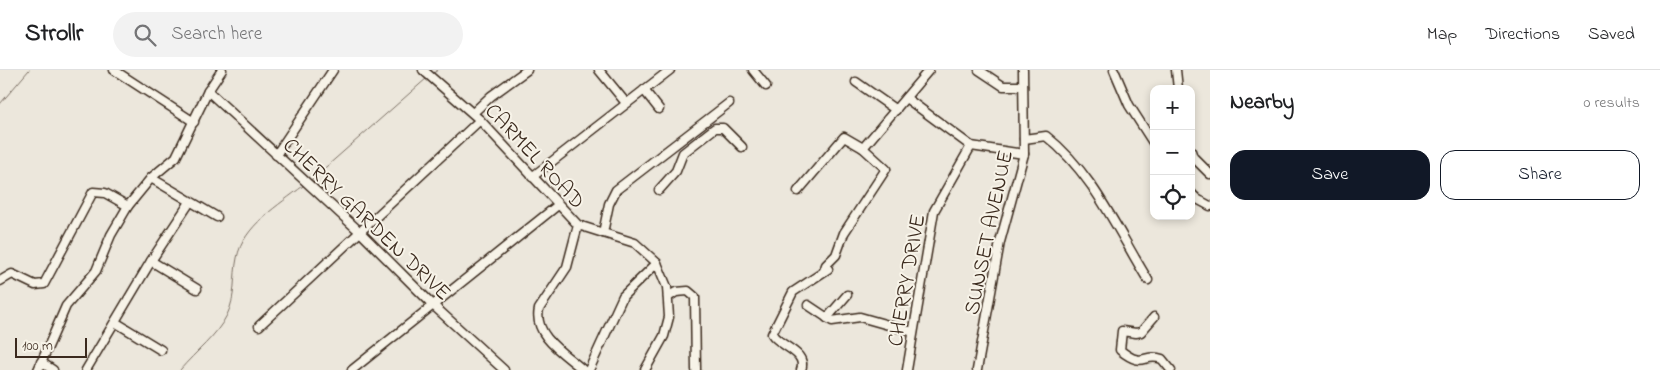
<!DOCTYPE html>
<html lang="en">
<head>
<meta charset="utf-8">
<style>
  body { margin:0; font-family:"Indie Flower",sans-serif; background:#f2f2f2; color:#202124 }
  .controls { position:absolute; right:15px; top:15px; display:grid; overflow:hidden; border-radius:10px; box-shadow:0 2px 8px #0003 }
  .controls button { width:45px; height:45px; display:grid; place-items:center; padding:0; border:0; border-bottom:1px solid #e0e0e0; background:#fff; color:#202124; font:25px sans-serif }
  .scale { position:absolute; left:15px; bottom:12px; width:72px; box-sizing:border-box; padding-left:5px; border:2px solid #3b2a1e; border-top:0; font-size:14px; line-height:18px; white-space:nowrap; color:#3b2a1e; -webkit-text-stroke:4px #f7f3e8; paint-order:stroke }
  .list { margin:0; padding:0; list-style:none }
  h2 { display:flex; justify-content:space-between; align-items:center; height:65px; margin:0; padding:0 20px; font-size:21px }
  h2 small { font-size:16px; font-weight:400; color:#757577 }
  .actions { display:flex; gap:10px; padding:15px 20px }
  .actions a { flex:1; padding:11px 0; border:1px solid #111827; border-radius:15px; text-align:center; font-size:18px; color:#111827 }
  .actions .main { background:#111827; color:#fff }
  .icon { flex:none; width:28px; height:28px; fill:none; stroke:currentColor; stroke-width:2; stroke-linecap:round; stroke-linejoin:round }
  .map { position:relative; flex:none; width:1210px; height:300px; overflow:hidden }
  header { display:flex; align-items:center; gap:30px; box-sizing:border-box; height:70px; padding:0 25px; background:#fff; border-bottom:1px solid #e0e0e0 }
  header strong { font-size:24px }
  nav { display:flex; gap:28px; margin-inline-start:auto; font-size:18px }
  .search { width:350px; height:45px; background:#f2f2f2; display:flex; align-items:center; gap:12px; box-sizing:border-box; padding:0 18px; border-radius:28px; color:#757577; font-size:19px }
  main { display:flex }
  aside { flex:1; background:#fff }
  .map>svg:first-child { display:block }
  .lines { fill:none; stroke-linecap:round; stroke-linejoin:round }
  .stream { stroke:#7c7064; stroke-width:1 }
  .minor-casing { stroke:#3b2a1e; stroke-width:11 }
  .minor { stroke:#f7f3e8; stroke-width:8 }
  .labels { text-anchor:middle; stroke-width:4; stroke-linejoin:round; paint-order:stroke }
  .street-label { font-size:22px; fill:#3b2a1e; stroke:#f7f3e8 }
</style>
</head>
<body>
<header>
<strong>Strollr</strong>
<div class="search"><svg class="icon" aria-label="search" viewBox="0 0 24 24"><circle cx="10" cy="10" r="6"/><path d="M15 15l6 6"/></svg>Search here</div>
<nav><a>Map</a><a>Directions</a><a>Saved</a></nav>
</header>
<main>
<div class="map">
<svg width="1210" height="300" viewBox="0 0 1210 300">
  <rect width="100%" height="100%" fill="#ece7dc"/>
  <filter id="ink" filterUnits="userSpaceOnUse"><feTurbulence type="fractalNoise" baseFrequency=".02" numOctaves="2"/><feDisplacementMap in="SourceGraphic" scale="10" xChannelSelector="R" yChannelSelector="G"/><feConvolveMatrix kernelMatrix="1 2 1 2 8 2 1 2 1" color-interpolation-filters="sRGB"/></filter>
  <g filter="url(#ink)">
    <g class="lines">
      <g class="stream">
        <path d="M432 4 438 0"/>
        <path d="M0 34 29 0"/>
        <path d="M310 111 427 8"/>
        <path d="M180 300C196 281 216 267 227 245 236 227 233 207 237 188 243 156 279 135 303 116"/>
      </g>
      <g class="minor-casing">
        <g id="minor">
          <path d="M114 0 194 52"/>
          <path d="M423 0 480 50 578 155 635 173 657 193 667 217 669 247 664 266 645 300"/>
          <path d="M599 0 626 33"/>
          <path d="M753 0 766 16"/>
          <path d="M979 0 1003 16H1023"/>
          <path d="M1114 0 1129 35 1154 74"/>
          <path d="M1176 0 1178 19"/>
          <path d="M856 12 896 40"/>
          <path d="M644 20 659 39"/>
          <path d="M208 21 359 161 434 236 504 300"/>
          <path d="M906 28 971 76 1024 84"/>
          <path d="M473 43 491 26 527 0"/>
          <path d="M1024 69 1046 66C1093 103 1117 160 1148 210"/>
          <path d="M863 78 929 0"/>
          <path d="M1191 81 1193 87 1210 104"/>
          <path d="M276 85 333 0"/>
          <path d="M532 107 670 0"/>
          <path d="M151 108 217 147"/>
          <path d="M659 120 676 101 683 83 715 58H723L742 77"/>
          <path d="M798 121 844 67 863 78 886 99 844 163 836 185 826 195 824 201"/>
          <path d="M1191 123 1197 129 1210 136"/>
          <path d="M578 155 567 197 539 239C533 266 565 284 583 300"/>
          <path d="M603 163 609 134 616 120 729 33"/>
          <path d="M151 191 197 219"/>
          <path d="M0 211 12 204 35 215 44 214 93 122 105 123 128 136"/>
          <path d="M668 227 676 222 688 221 695 227 696 300"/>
          <path d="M808 235 832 251 860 247 913 262"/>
          <path d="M1154 247 1141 262 1136 263 1122 261 1120 280C1145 300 1143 282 1162 289L1171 300"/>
          <path d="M827 248 847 225"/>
          <path d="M115 252 161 280"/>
          <path d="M259 256 480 50"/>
          <path d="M41 292 53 300"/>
          <path d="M38 300 66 236 96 201 111 165 128 136 151 108 176 87 208 21 222 0"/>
          <path d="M86 300 151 191 190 132"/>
          <path d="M352 300 558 135"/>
          <path d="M589 300 623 226 657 193"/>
          <path d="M801 300C808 282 779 276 772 264L793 222 828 199"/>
          <path d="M907 300 934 141 971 76"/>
          <path d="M977 300 1000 172 1024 84 1023 0"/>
        </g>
      </g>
      <use href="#minor" class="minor"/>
    </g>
  </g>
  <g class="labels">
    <g class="street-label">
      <text transform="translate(536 85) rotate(47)" y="8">CARMEL ROAD</text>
      <text transform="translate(368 148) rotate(44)" y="8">CHERRY GARDEN DRIVE</text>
      <text transform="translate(987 162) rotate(-78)" y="8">SUNSET AVENUE</text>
      <text transform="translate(905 210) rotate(-80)" y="8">CHERRY DRIVE</text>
    </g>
  </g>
</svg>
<div class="controls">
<button>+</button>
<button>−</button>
<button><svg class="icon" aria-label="locate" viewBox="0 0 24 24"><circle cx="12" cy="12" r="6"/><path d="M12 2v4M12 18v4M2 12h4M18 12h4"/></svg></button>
</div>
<div class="scale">100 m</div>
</div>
<aside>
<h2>Nearby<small>0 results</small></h2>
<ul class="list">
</ul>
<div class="actions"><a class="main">Save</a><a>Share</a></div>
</aside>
</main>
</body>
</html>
